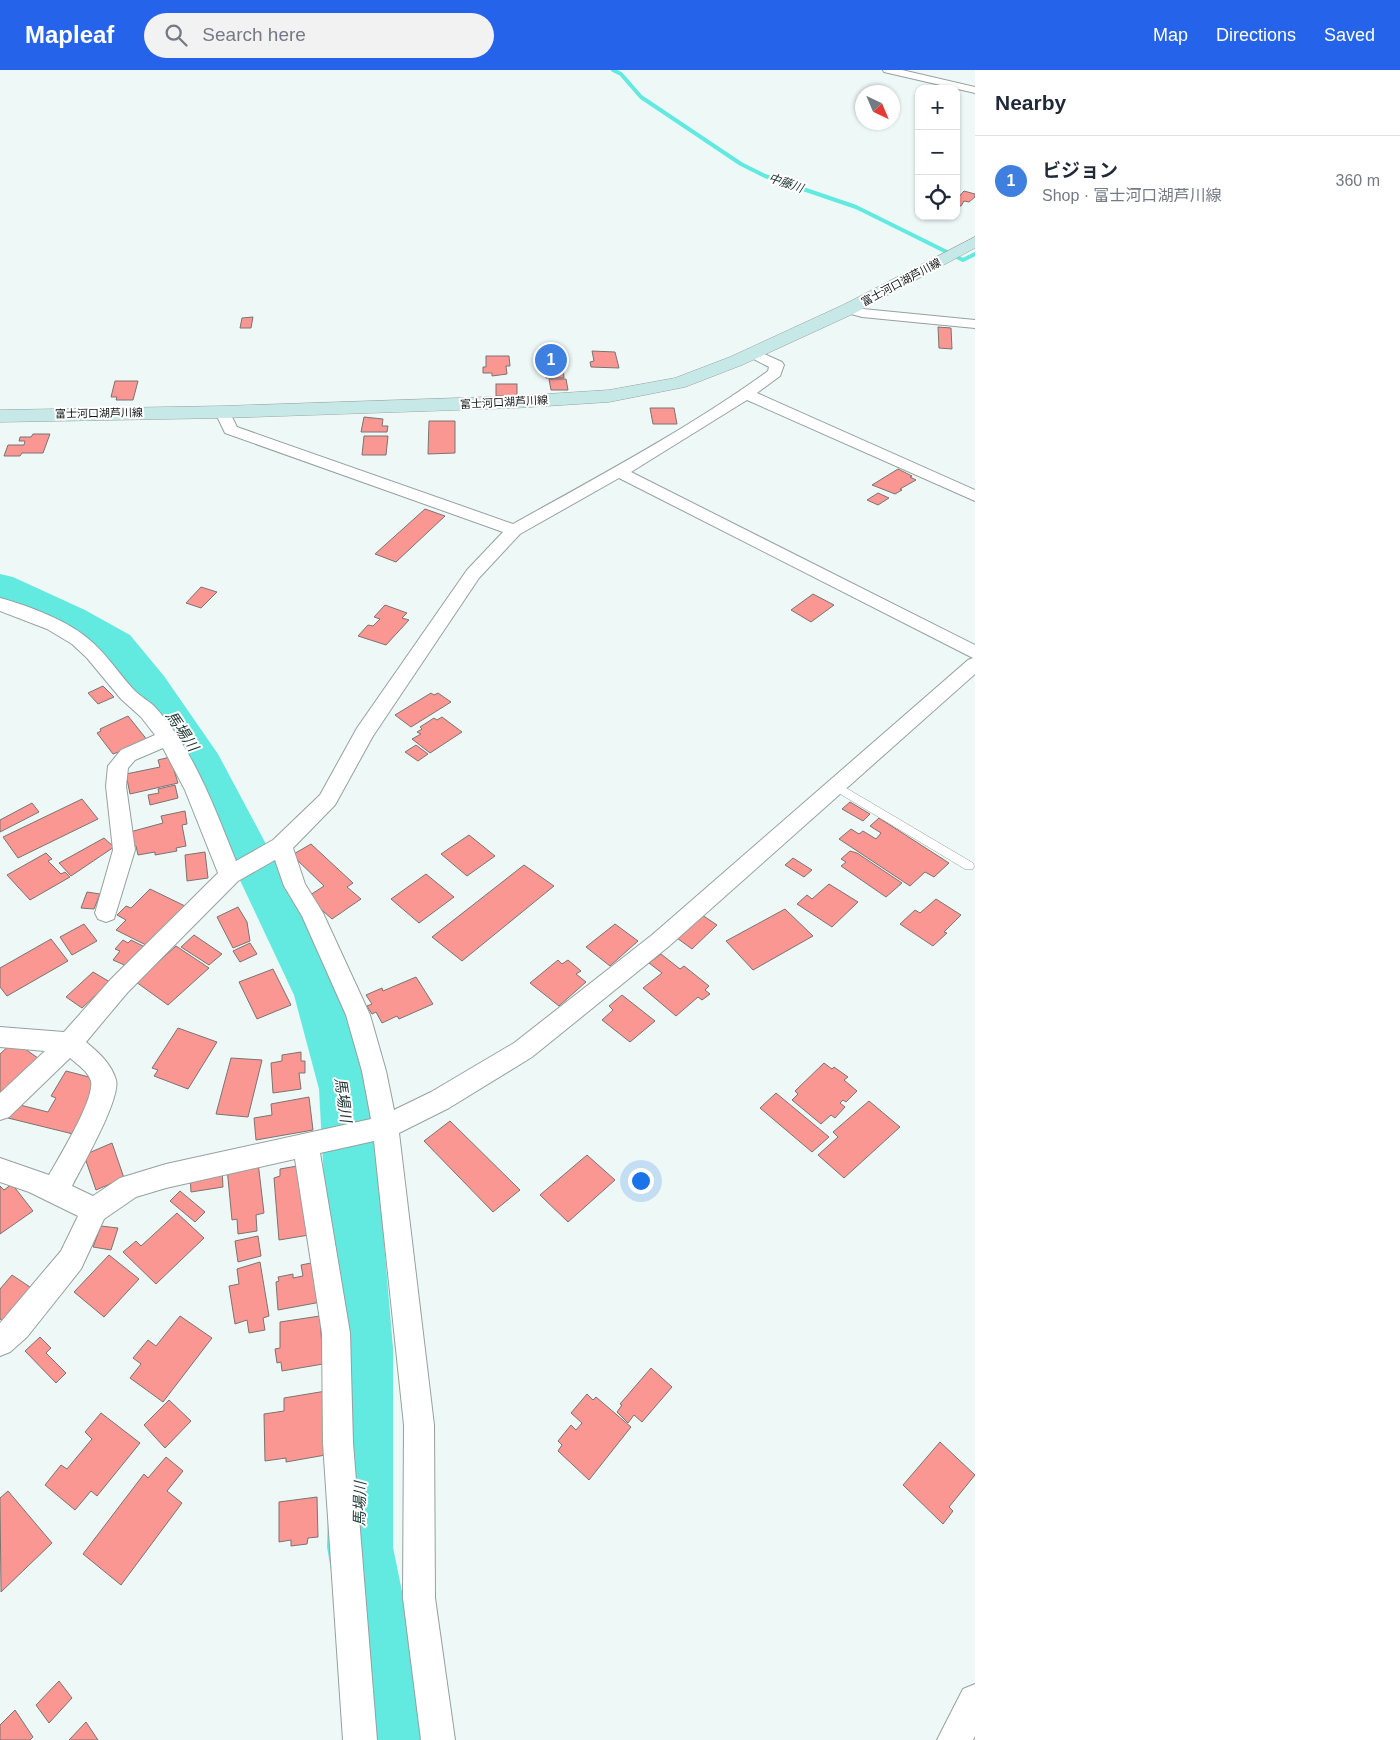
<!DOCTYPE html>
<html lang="en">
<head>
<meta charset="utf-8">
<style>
  body { margin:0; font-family:Arial,"Noto Sans JP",sans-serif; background:#f2f2f3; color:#1f2937 }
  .controls { position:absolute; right:15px; top:15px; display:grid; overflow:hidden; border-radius:10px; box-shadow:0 1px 4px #0004 }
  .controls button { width:45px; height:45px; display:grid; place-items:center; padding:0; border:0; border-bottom:1px solid #e0e1e3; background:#fff; color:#1f2937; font:25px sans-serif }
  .compass { position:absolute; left:855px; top:15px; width:45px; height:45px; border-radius:50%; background:#fff; box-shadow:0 1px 4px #0004; rotate:136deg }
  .you { position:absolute; left:640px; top:1110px; width:18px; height:18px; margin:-12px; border:4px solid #fff; border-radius:50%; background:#1a73e8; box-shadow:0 0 0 8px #1a73e833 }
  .badge { display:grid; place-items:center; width:32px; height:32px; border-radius:50%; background:#2563eb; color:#fff; font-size:16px; font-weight:700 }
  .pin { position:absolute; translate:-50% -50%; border:2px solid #fff; box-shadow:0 1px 5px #0006 }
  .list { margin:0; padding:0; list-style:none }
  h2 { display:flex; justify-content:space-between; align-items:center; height:65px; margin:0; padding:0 20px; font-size:21px }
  h2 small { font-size:16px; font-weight:400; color:#747a83 }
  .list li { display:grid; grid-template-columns:32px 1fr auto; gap:15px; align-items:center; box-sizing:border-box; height:90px; padding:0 20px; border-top:1px solid #e0e1e3 }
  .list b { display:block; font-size:19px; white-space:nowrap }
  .list p { margin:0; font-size:16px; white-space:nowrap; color:#747a83 }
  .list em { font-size:16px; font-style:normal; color:#747a83 }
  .icon { flex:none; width:28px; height:28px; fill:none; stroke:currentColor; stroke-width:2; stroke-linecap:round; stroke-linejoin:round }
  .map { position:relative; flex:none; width:975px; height:1670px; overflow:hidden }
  header { display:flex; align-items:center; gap:30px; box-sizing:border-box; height:70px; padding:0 25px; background:#2563eb; color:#fff }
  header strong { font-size:24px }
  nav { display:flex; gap:28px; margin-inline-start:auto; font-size:18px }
  .search { width:350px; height:45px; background:#f2f2f3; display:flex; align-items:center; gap:12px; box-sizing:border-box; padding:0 18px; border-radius:28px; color:#747a83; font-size:19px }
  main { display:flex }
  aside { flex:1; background:#fff }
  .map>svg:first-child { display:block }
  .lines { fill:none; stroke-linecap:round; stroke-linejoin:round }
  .stream { stroke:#62eae0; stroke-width:4 }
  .river { fill:#62eae0; fill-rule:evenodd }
  .building { fill:#fa9793; stroke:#7b7372 }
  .service-casing { stroke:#96a09f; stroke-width:1 }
  .minor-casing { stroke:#96a09f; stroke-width:2 }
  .secondary-casing { stroke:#96a09f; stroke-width:1 }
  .service { fill:#fff; fill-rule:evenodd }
  .minor { fill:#fff; fill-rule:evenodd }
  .secondary { fill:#c6e8e6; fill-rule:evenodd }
  .labels { text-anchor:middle; stroke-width:4; stroke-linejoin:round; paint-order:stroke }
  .far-street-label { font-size:11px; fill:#0d1110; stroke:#fff }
  .far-water-label { font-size:12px; font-style:italic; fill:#223937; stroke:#fff }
  .water-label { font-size:15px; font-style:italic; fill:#223937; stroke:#fff }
</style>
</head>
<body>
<header>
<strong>Mapleaf</strong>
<div class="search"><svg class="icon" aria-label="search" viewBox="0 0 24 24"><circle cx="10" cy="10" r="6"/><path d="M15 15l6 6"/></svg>Search here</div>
<nav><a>Map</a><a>Directions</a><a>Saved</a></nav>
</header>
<main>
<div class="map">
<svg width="975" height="1670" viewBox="0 0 975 1670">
  <rect width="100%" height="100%" fill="#eef9f7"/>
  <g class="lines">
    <path class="stream" d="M613 0 621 4 641 27 741 94 765 106 856 137 963 190 975 184"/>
    <path class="river" d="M0 504 13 507 85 540 130 565 164 606 218 684 274 789 342 925 371 1019 393 1278V1477L432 1670H360L327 1477 333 1278 319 1019 294 925 230 789 179 689 136 624 102 583 59 556 0 529Z"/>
  </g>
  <g class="building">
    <path d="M964 121 975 124V127L969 132 964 131 961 136 956 135V130Z"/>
    <path d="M253 247 251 258H240L242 248Z"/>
    <path d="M938 257 951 258 952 279 939 278Z"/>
    <path d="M592 281 615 282 619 298 591 297 590 292 594 291Z"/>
    <path d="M539 283H562L564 308H546L545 301H539V297H537L536 291H539Z"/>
    <path d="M486 286H509L510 296H506L507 304 492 306V303H483V297H486Z"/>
    <path d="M549 309H566L568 320H551Z"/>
    <path d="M115 311H138L133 330H116L117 327H111Z"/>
    <rect x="496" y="314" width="21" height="12"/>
    <path d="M650 338H674L677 354H653Z"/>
    <path d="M364 347 383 349 382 356H388L387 362H361Z"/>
    <path d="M429 351H455V383L428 384Z"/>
    <path d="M33 364H50L43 383H22L20 386H4L8 375H24L25 371H19L20 367H31Z"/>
    <path d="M364 366H388L386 385H362Z"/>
    <path d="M898 399 912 406 910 407 916 410 900 419 902 420 895 424 872 415Z"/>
    <path d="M878 423 889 428 878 435 867 430Z"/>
    <path d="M425 439 445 446 396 492 375 484Z"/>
    <path d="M201 517 217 522 201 538 186 533Z"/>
    <path d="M813 524 834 535 811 552 791 540Z"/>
    <path d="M385 535 407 543 402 548 409 550 386 575 358 566 368 555 373 556 380 549 374 547Z"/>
    <path d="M103 616 114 627 98 634 88 623Z"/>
    <path d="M431 623 434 625 438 623 451 632 411 657 395 645Z"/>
    <path d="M128 646 148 671 113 684 97 663 101 661 100 659Z"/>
    <path d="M442 647 462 662 430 683 412 669 421 664 417 662 422 659 420 657 434 648 437 650Z"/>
    <path d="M416 675 428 684 418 691 405 682Z"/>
    <path d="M170 687 178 713 130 724 126 704 160 697 158 690Z"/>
    <path d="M175 715 178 728 150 735 148 725 159 723 158 719Z"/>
    <path d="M82 729 98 749 18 788 3 767Z"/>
    <path d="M850 732 870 744 863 751 842 739Z"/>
    <path d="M32 733 39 742 0 762V750Z"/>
    <path d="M185 741 187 754 182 755 186 776 176 778 177 781 155 785V782L138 785 136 776H132L130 762 163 753 161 746Z"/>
    <path d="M879 748 949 793 934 807 925 802 910 816 839 769 851 759 859 764 863 761 876 769 881 763 870 756Z"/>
    <path d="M469 765 495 786 467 806 441 784Z"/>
    <path d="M104 768 114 777 71 806 59 793Z"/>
    <path d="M311 774 353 813 347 817 361 829 332 849 307 827 324 816 292 785Z"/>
    <path d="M850 781 857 783 902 813 886 827 841 796 846 792 841 789Z"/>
    <path d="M205 782 208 808 187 811 185 785Z"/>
    <path d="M46 783 52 789 48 791 61 804 65 802 70 807 30 830 7 805Z"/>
    <path d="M793 788 812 800 804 807 785 795Z"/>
    <path d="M524 795 554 816 462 891 432 867Z"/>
    <path d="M426 804 454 827 419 853 391 829Z"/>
    <path d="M829 814 858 832 832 857 797 834 807 825 812 829Z"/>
    <path d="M150 819 185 836 148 876 116 860 126 850 117 845 126 836 131 838Z"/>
    <path d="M87 822 100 824 94 839 81 838Z"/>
    <path d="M936 829 961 845 944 862 947 863 933 876 900 854 915 840 920 843Z"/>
    <path d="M238 837 247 852 250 871 233 878 217 847Z"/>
    <path d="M785 839 813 866 753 900 726 871Z"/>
    <path d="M702 845 717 855 692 879 677 868Z"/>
    <path d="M84 854 97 871 72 885 60 867Z"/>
    <path d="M615 854 638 871 610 896 586 877Z"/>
    <path d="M194 865 222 884 209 895 181 877Z"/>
    <path d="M51 869 68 891 7 926 0 917V898Z"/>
    <path d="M123 870 128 873 131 870 147 878 129 897 113 890 120 881 115 879Z"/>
    <path d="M250 873 257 884 240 892 233 881Z"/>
    <path d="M176 876 209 898 168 935 136 912Z"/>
    <path d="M661 884 680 899 684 896 709 916 705 920 710 924 702 930 698 927 676 946 643 918 662 903 649 893Z"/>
    <path d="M558 890 562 894 568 890 581 901 576 904 586 912 559 936 530 913Z"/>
    <path d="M273 899 291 935 257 949 239 912Z"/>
    <path d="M93 902 110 912 82 938 66 927Z"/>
    <path d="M416 907 433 934 399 949 397 946 382 953 376 942 372 944 367 936 372 934 366 925 382 918 383 921Z"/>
    <path d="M622 925 655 951 630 972 602 950 613 940 609 936Z"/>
    <path d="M178 958 217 972 188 1019 154 1006 158 1000 152 998Z"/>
    <path d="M14 971 42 991 0 1029V984Z"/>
    <path d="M301 982V991H305V1003H299L301 1019 273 1023 271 993 282 991V985Z"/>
    <path d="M231 988 262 990 248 1047 216 1044Z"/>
    <path d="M824 993 832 999 834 997 848 1007 844 1010 857 1021 846 1032 843 1030 840 1033 845 1037 835 1048 831 1045 821 1054 792 1030 798 1024 795 1021Z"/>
    <path d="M66 1001 89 1007 95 1015 93 1027 73 1064 8 1048 16 1034 48 1042 56 1028 51 1026Z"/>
    <path d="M776 1023 829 1067 812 1082 760 1038Z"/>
    <path d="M309 1027 313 1060 256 1070 254 1048 272 1045 271 1034Z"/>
    <path d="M869 1031 900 1057 844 1108 818 1085 838 1067 833 1062Z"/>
    <path d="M450 1051 520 1120 493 1142 424 1071Z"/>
    <path d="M112 1073 124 1108 96 1120 84 1085Z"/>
    <path d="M587 1085 615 1110 568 1152 540 1125Z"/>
    <path d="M258 1092 264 1143 256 1145 257 1161 238 1164 237 1149 232 1150 227 1098Z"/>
    <path d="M303 1095 309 1165 279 1170 274 1108 280 1106V1099Z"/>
    <path d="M222 1099 223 1117 191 1122 190 1104Z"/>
    <path d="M12 1114 33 1141 0 1164V1116L4 1120Z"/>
    <path d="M180 1121 205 1142 195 1152 170 1131Z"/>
    <path d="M177 1143 204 1168 156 1214 123 1182 136 1171 141 1176Z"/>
    <path d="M101 1156 118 1158 111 1180 93 1177Z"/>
    <path d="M258 1166 261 1186 238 1192 235 1171Z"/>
    <path d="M109 1185 139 1209 104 1247 74 1222Z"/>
    <path d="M260 1192 269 1246 263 1248 265 1260 249 1263 247 1250 235 1254 229 1216 239 1214 237 1199Z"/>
    <path d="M316 1192 321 1232 278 1240 276 1212 279 1211 278 1207 293 1204V1208L303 1206 301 1195Z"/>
    <path d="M12 1205 36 1221 8 1254 0 1249V1219Z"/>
    <path d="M180 1246 212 1268 163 1332 130 1308 141 1294 133 1288 148 1270 156 1276Z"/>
    <path d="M320 1246 323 1294 282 1301 281 1292 277 1293 275 1279 280 1278V1252Z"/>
    <path d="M40 1267 51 1278 46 1283 66 1303 56 1313 25 1281Z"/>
    <path d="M651 1298 672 1317 642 1352 634 1345 628 1353 617 1342 622 1335 620 1334Z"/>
    <path d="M326 1321 331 1384 286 1392V1388L265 1391 264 1344 284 1341V1328Z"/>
    <path d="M587 1324 593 1330 596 1327 631 1357 589 1410 558 1381 562 1375 558 1371 571 1355 576 1360 582 1353 571 1343Z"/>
    <path d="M169 1330 191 1351 165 1378 144 1355Z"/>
    <path d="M101 1343 140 1373 97 1426 91 1421 75 1440 45 1415 61 1395 67 1399 92 1369 85 1362Z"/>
    <path d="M940 1372 975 1405 949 1437 953 1441 943 1454 903 1415Z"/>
    <path d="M166 1387 183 1401 167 1421 182 1433 121 1515 83 1484 144 1404 148 1408Z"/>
    <path d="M8 1421 52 1473 1 1522 0 1428Z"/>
    <path d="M317 1427 318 1467 308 1468 307 1474 291 1476V1470L279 1472V1432Z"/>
    <path d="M59 1611 72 1628 49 1653 36 1635Z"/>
    <path d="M15 1640 33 1667 30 1670H0V1655Z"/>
    <path d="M86 1652 98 1670H69Z"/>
  </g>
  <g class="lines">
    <g class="service-casing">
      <path id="service" d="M836 712 973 793 974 796 973 799H965L832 719 831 716 832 713Z"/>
    </g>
    <g class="minor-casing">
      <g id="minor">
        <path d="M883 0H902L975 17V23L884 2Z"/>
        <path d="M849 235 863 239 975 250V258L862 247 844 242 842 239Z"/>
        <path d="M753 279 782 292 784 295 780 306 757 323 975 420V431L747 330 631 402 975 575V604L668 877 532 987 449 1038 399 1063 434 1355 435 1528 455 1670H421L403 1528 404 1355 374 1071 320 1083 350 1263 353 1373 377 1670H343L323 1373 322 1263 295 1089 166 1118 136 1127 104 1149 81 1199 27 1267 10 1282 0 1286V1253L61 1181 78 1146 29 1122 0 1112V1088L49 1105C59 1087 95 1029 91 1011 88 1001 78 995 70 988L9 1047 0 1050V1023L45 981 0 977V957L64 962 111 909 218 803 185 720 163 678 135 690 128 698 126 716 135 780 114 849 106 852 98 849 95 843 113 780 106 716 108 696 121 680 155 665 141 647 121 629 87 588 72 574 47 559 0 541V528C29 536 70 551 92 572 108 586 120 605 134 620 141 627 149 631 155 637 194 680 215 739 236 791L273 770 320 725 357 658 467 500 503 462 225 363 215 342 218 339H228L237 357 513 454C599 406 688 359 768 301L769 297 748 286 746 283 748 280ZM619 408 973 588 968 590 652 865 514 973 431 1022 394 1040 386 1001 370 945 323 843 305 814 293 778 335 735 373 666 479 508 520 464ZM275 790 284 816 302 846 346 945 362 1001 371 1049 166 1094 120 1108 93 1126 72 1116C82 1096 121 1029 116 1010 111 993 99 983 86 972L127 923 238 811Z"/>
        <path d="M975 1614V1666L973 1670H937L963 1619Z"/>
      </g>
    </g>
    <g class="secondary-casing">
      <path id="secondary" d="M975 167V178L855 243 742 295 685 317 609 332 515 338 223 348 0 352V340L223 336 515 326 609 320 675 308 730 287 843 235Z"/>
    </g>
    <use href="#service" class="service"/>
    <use href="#minor" class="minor"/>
    <use href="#secondary" class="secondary"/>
  </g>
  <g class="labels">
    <g class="far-street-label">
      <text transform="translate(901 212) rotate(-28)" y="4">富士河口湖芦川線</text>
      <text transform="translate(504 332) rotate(-3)" y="4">富士河口湖芦川線</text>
      <text transform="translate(99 343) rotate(-1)" y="4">富士河口湖芦川線</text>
    </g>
    <g class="far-water-label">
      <text transform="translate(786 113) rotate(19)" y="4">中藤川</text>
    </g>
    <g class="water-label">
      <text transform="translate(182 661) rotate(56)" y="5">馬場川</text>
      <text transform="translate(343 1030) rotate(82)" y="5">馬場川</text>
      <text transform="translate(360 1434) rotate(-89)" y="5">馬場川</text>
    </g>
  </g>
</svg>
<div class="controls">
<button>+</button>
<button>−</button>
<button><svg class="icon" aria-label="locate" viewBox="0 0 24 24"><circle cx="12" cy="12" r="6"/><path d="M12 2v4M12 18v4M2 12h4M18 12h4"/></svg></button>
</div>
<svg class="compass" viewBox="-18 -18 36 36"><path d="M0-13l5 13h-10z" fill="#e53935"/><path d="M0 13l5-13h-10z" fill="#747a83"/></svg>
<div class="you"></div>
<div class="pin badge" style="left:551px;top:290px;background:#3f7fe0">1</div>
</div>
<aside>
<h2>Nearby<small></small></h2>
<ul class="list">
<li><span class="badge" style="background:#3f7fe0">1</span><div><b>ビジョン</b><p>Shop · 富士河口湖芦川線</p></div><em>360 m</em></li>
</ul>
</aside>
</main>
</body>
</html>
